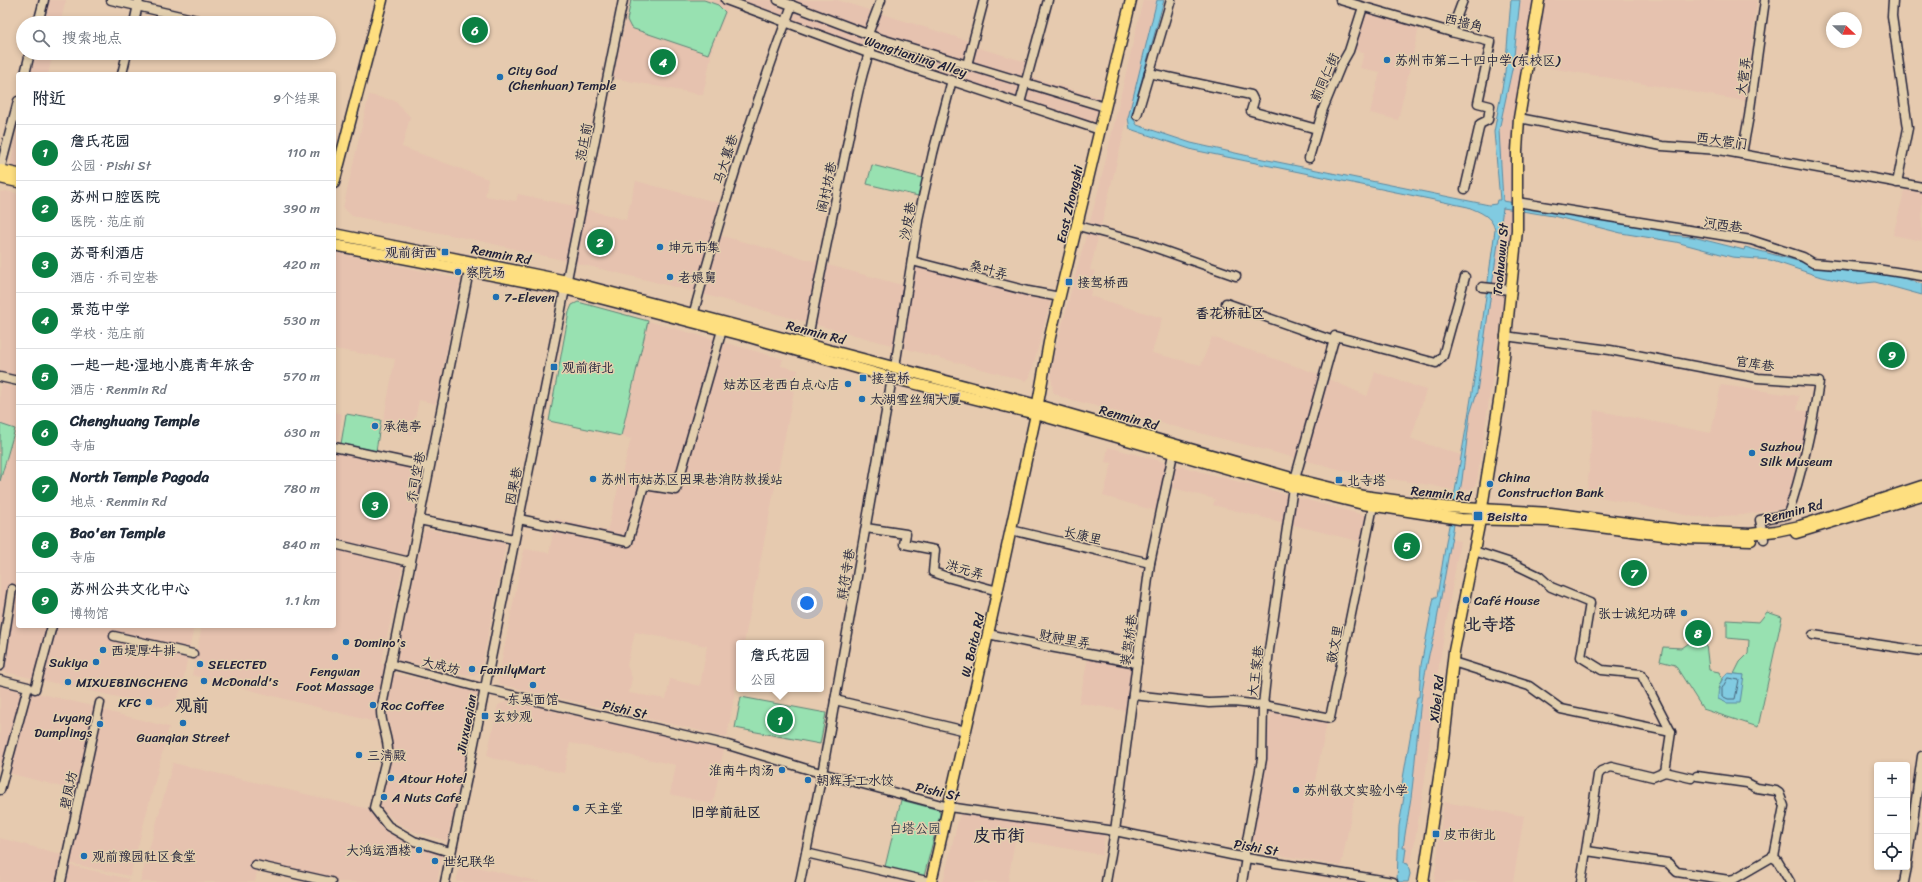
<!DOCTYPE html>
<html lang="zh">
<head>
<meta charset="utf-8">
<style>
  body { margin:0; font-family:Sriracha,"LXGW WenKai TC",sans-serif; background:#f6f6f7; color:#1f2937 }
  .controls { position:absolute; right:12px; bottom:12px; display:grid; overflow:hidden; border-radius:4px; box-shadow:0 2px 6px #0003 }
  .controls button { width:36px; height:36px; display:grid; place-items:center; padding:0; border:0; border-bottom:1px solid #e0e1e3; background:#fff; color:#1f2937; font:20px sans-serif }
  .compass { position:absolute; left:1826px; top:12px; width:36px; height:36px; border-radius:50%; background:#fff; box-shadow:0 2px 6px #0003; rotate:112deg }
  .you { position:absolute; left:807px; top:603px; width:14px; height:14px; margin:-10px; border:3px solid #fff; border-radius:50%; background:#1a73e8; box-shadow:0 0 0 6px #1a73e833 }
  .badge { display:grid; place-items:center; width:26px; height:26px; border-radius:50%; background:#0b8043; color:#fff; font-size:13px; font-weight:700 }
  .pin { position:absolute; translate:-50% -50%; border:2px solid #fff; box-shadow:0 1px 4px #0006 }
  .popup { position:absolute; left:736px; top:640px; width:88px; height:52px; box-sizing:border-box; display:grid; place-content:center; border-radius:4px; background:#fff; filter:drop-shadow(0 1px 3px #0005); font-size:13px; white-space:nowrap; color:#747a83 }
  .popup b { font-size:15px; color:#1f2937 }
  .popup::after { content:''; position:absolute; left:50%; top:100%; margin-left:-8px; border:8px solid transparent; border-top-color:#fff }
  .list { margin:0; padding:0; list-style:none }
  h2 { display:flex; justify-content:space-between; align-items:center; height:52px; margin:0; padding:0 16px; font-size:17px }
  h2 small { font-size:13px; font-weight:400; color:#747a83 }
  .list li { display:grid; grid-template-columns:26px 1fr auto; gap:12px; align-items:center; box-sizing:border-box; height:56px; padding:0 16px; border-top:1px solid #e0e1e3 }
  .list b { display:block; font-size:15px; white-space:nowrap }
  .list p { margin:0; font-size:13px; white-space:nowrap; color:#747a83 }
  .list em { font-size:13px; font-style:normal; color:#747a83 }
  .icon { flex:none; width:22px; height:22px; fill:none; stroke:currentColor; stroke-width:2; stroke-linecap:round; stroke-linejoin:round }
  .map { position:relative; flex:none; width:1922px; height:882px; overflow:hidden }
  .search { position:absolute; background:#fff; box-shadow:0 2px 6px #0003; left:16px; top:16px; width:320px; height:44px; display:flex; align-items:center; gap:10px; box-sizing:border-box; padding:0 14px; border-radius:22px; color:#747a83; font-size:15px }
  .panel { position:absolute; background:#fff; box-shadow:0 2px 6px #0003; left:16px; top:72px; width:320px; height:556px; border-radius:4px }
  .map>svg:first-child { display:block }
  .built { fill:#e6c2af; fill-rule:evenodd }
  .green { fill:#98e1b1; stroke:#5d8276 }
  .water { fill:#81cbe1; stroke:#5b879f }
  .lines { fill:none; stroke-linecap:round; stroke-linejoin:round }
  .shore { stroke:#48667d; stroke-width:1 }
  .minor-casing { stroke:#22223b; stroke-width:11 }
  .major-casing { stroke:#22223b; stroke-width:13 }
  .minor { stroke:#e3cfae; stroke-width:8 }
  .major { stroke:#fedf80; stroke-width:10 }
  .poi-dot { fill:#1f6fb2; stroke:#e3cfae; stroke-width:1.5 }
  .labels { text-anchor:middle; stroke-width:3; stroke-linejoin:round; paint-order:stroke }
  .street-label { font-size:13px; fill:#22223b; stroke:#e3cfae }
  .poi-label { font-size:13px; fill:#22223b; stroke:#e3cfae; text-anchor:start }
  .park-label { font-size:13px; fill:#343f4d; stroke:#e3cfae }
  .neighbourhood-label { font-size:14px; font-weight:bold; fill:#22223b; stroke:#e3cfae }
  .district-label { font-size:17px; font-weight:bold; fill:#22223b; stroke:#e3cfae }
</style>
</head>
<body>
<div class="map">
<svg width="1922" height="882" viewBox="0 0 1922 882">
  <rect width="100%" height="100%" fill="#e6caaf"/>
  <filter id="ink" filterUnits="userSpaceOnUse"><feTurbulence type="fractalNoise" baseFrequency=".025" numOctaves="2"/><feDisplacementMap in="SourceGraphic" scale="8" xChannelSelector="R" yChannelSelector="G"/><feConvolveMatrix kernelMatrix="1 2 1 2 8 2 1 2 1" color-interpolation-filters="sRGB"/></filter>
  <g filter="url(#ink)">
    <g class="built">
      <path d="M49 0H66L60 23H43Z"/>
      <path d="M630 0H720L730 3 713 46 703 95 613 78Z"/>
      <path d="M740 0H837L969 41V45L1026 62 1023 75 1101 98 1094 126 1013 101 840 39Z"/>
      <path d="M1143 0H1157L1090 270 1096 271 1090 296 1162 318 1152 353 1201 365 1212 337 1315 373 1367 396 1375 372 1426 390 1411 439 1461 455 1454 488 1452 490 1430 485 1358 474 1061 397 1053 392 1051 374 1052 362 1099 188Z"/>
      <path d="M1520 0H1536L1514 203 1511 251 1477 481 1475 486 1470 490 1460 489 1470 414 1477 392 1502 213 1503 195 1499 130 1513 65Z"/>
      <path d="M1544 0H1757L1745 101 1533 65Z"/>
      <path d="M1366 11 1419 27 1398 120 1370 113 1380 72 1360 68 1364 53 1355 50Z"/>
      <path d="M36 53H53L48 74H30Z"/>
      <path d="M369 95 396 101 410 117 402 147 488 179 485 196 516 201 518 194 578 207 626 220 636 181 719 203 711 233 905 286 910 263 1051 300 1030 377 1026 381 695 292 614 272 476 240 352 216 343 208Z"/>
      <path d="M18 125V168L10 167Z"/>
      <path d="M1905 189 1922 191V241L1893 235Z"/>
      <path d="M6 191 18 194V376L0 372V192Z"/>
      <path d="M334 252 461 279 436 404 419 400 412 434 382 428 395 359 334 349Z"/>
      <path d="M648 321 783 359 781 366 798 370 744 643H739V669L727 737 503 685 499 683 498 679 524 549 549 553 556 519 607 531 631 439 621 436ZM635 632 707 646 700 686 670 679 666 699 629 693 632 678 627 665Z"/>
      <path d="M0 384 18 388V626H194L181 690 177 698 168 706 163 707 0 671V481L15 429 0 424Z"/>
      <path d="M1721 385 1799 396 1797 410 1812 412 1793 492 1796 506 1743 515 1695 517 1587 494 1594 410 1711 433Z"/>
      <path d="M334 412 342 414 338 441 334 440Z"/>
      <path d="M1108 447 1367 516 1362 542 1213 505 1215 499 1165 486 1160 512 1103 496 1112 463 1105 462Z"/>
      <path d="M334 452 416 469 423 473 381 664 387 665 375 722 192 675 202 626H334Z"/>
      <path d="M426 529 506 543 482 665 478 674 473 676 397 660 423 533Z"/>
      <path d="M1450 539 1460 541 1438 671 1425 779 1411 864 1404 863 1406 849 1403 848 1412 797 1417 729 1428 656 1434 636Z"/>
      <path d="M1088 658 1133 666 1127 711 1079 703Z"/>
      <path d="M392 673 476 692 479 695 447 841 412 831 398 823 378 807 392 744V736L385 707Z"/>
      <path d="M0 686 24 691 0 780Z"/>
      <path d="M29 691 96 707 77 791 9 773Z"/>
      <path d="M508 701 724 748 713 804 670 794 676 765 570 743 564 773 491 758 487 755 498 705Z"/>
      <path d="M102 710 169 727 130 876 68 863Z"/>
      <path d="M1272 711 1327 723 1314 785 1355 795 1341 866 1246 849Z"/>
      <path d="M173 763 373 810 391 830 443 851 437 882H323L258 867 255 882H140Z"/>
      <path d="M1444 802 1524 816 1513 882H1434Z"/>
      <path d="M960 813 1105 834 1102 855 1015 839 1008 882H943Z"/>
      <path d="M0 838 64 855 58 882H0Z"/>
      <path d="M460 863 541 882H456Z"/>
      <path d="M69 865 129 879 128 882H66Z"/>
    </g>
    <g class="green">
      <path d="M631 0H704L718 5 725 12 708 54 631 28 627 20Z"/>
      <path d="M872 165 923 178 918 196 867 184Z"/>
      <path d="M578 302 648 321 621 436 549 421 569 312 572 305Z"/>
      <path d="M346 414 381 420 376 451 341 444Z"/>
      <path d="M0 424 15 429 0 481Z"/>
      <path d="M1767 612 1782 617 1758 727 1703 709 1675 665 1660 661 1663 647 1682 648 1692 641 1706 644 1709 670 1719 672 1722 679 1718 689 1744 675 1734 674 1740 662 1748 654 1749 640 1727 638V620L1759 622Z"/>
      <path d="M741 697 826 713 820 744 735 728Z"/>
      <path d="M901 800 939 810 940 814 923 880 884 871Z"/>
    </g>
    <g class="water">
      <path d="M1157 0H1164L1134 108 1133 118 1137 125 1191 143 1253 157 1489 205 1496 204 1497 200H1500L1494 132 1505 72 1511 0H1520L1513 65 1499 130 1503 201 1565 211 1623 224 1671 229 1670 235 1693 237 1744 250 1745 247 1809 264 1846 271 1887 273 1922 284V295L1875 282 1854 284 1818 276 1770 260 1732 257 1676 242 1621 233 1553 216 1503 208 1477 392 1470 414 1462 480 1434 636C1420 682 1418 733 1413 781 1411 803 1406 825 1403 848H1406L1404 863 1408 864 1410 874 1408 882H1397L1399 826 1404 797 1400 796 1417 697H1419L1421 665 1434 597H1437C1446 539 1457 481 1467 423 1478 359 1486 295 1495 230 1492 216 1480 212 1468 207L1193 150 1130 129 1128 118Z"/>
      <path d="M1727 673 1744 675 1740 703H1727L1718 699C1718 688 1720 681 1727 673Z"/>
    </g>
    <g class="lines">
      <path class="shore" d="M1728 678 1739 680 1735 699H1728L1722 696V689Z"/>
      <g class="minor-casing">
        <g id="minor">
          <path d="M111 0 210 23"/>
          <path d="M726 0 868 53 1100 130"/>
          <path d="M778 0 875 37 1105 107"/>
          <path d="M1340 0 1451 32 1491 42 1478 103 1490 106 1488 120 1480 124 1465 189"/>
          <path d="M1893 0 1892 16 1908 128 1897 183"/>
          <path d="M38 23 44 0"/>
          <path d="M134 23 139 0"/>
          <path d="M1451 32 1463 0"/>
          <path d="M868 34 881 0"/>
          <path d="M967 65 984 0"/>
          <path d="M1149 73 1251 95 1254 101 1251 111 1317 129"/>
          <path d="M25 74 30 53"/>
          <path d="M122 74 127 53"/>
          <path d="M1020 103 1048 0"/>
          <path d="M1137 115 1171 0"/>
          <path d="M1519 118 1662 146 1719 150 1922 187"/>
          <path d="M1742 154 1749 116 1765 0"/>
          <path d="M1309 158 1323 109 1341 65 1349 51 1363 7"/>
          <path d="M0 170 18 101"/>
          <path d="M1517 202 1751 240 1803 257 1813 263 1870 268 1922 276"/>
          <path d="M1078 226 1142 243 1236 276"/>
          <path d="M912 261 1028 291 1060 297"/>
          <path d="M1482 287 1511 290"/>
          <path d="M1226 303 1334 341"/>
          <path d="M692 319C721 212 753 109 792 5"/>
          <path d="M1505 336 1610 350 1758 378 1819 382C1812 427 1803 470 1788 514L1760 520 1764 539"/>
          <path d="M807 343C819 280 832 217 845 155 853 116 860 74 875 37"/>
          <path d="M895 367 919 215 933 153 952 80"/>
          <path d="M0 377 18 381"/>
          <path d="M334 447 429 467"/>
          <path d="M1295 479 1335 336 1436 363 1443 356 1465 277"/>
          <path d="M519 519 628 542 644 485 676 490 722 330"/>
          <path d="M419 520 514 539"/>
          <path d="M866 528 906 534 904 544 935 550 933 572 950 578 998 591"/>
          <path d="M1011 530 1150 563"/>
          <path d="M334 544 410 562"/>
          <path d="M1474 551 1514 564 1539 576 1551 587 1590 603 1581 657 1602 670 1641 674 1671 732 1665 772"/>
          <path d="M988 634 1050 647 1137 663"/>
          <path d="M1813 635 1922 651"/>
          <path d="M114 636 193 654"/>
          <path d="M1453 662 1529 686 1561 709 1671 732"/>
          <path d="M390 664 485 689 728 745 810 770 949 807 1115 831 1246 858 1393 882"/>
          <path d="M0 666 12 589"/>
          <path d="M0 680 28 687 0 790"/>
          <path d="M35 689 52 626"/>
          <path d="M1133 695 1209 703 1233 702 1263 705 1330 718 1373 506"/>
          <path d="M835 700 966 731"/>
          <path d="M1697 776 1747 783 1757 788 1776 791 1779 793 1784 806 1774 857"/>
          <path d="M1587 851 1668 863 1677 872 1729 880 1734 879 1772 857 1777 860 1790 882"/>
          <path d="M450 852 414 841 388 826 374 808 388 751C388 737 381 725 381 711L469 271"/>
          <path d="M806 853 931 882"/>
          <path d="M1244 857 1262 759 1263 705 1269 650 1293 487"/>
          <path d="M1907 864 1922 756"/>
          <path d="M255 865 331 882"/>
          <path d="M61 882 100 703"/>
          <path d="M445 882 470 763 623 0"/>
          <path d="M800 882 822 774 892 378"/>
          <path d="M1106 882 1115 831 1150 563 1173 454"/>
          <path d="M1242 882 1246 858"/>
          <path d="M1581 882 1598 775 1601 771 1611 767 1653 777 1665 772 1691 778"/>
          <path d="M1904 882 1907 867"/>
        </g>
      </g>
      <g class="major-casing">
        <g id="major">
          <path d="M0 170 18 174"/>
          <path d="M0 178 18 182"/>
          <path d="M334 183 382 0"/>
          <path d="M334 234 567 281 1037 405 1295 479 1364 496 1445 507 1551 513 1688 531 1750 534 1776 531 1800 526 1922 486"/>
          <path d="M334 245 565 289 746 336 892 378 1036 414 1293 487 1363 504 1460 519 1551 521 1687 538 1751 540"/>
          <path d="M1796 533 1922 495"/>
          <path d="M931 882 988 634 1036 414 1050 337 1131 0"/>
          <path d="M1423 882 1443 751 1454 651 1480 520 1500 395 1517 230V151L1519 118 1539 0"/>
        </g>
      </g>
      <use href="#minor" class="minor"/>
      <use href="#major" class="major"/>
    </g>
  </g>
  <g class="poi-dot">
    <circle cx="1387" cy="60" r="4"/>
    <circle cx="500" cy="77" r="4"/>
    <circle cx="660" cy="247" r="4"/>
    <rect x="441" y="248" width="8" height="8" rx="2"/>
    <circle cx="458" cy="272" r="4"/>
    <circle cx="670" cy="277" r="4"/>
    <rect x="1065" y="278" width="8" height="8" rx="2"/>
    <circle cx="496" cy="297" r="4"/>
    <rect x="550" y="363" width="8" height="8" rx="2"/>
    <rect x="859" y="374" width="8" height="8" rx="2"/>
    <circle cx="848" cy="384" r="4"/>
    <circle cx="862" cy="399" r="4"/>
    <circle cx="375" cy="426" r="4"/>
    <circle cx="1752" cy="453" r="4"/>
    <circle cx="593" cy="479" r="4"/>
    <rect x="1335" y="476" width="8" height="8" rx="2"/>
    <circle cx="1490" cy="484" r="4"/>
    <rect x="1473" y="511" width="10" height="10" rx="2"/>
    <circle cx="1466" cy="600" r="4"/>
    <circle cx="1684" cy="613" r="4"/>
    <circle cx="346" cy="642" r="4"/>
    <circle cx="103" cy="650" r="4"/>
    <circle cx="335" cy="657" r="4"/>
    <circle cx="96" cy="662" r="4"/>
    <circle cx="200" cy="664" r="4"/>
    <circle cx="472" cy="669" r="4"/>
    <circle cx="204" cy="681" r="4"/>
    <circle cx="68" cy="682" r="4"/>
    <circle cx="533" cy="685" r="4"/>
    <circle cx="149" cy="702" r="4"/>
    <circle cx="373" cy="705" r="4"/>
    <rect x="481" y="712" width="8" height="8" rx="2"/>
    <circle cx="183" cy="723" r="4"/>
    <circle cx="100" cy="724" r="4"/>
    <circle cx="359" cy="755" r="4"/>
    <circle cx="782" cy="770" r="4"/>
    <circle cx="391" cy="778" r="4"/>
    <circle cx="808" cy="780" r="4"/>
    <circle cx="1296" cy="790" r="4"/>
    <circle cx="384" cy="797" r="4"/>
    <circle cx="576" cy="808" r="4"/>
    <rect x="1432" y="830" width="8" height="8" rx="2"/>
    <circle cx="419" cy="850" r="4"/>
    <circle cx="84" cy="856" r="4"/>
    <circle cx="435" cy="861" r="4"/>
  </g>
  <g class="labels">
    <g class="street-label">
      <text transform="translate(1464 22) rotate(14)" y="5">西墙角</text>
      <text transform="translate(916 56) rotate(18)" y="5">Wangtianjing Alley</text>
      <text transform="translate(1743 76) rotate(-82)" y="5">大营弄</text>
      <text transform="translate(1324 77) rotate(-66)" y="5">前同仁街</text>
      <text transform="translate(1722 140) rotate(8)" y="5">西大营门</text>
      <text transform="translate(583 142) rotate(-79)" y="5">范庄前</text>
      <text transform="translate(725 159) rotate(-72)" y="5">马大篡巷</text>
      <text transform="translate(826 187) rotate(-78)" y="5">阁村坊巷</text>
      <text transform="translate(1069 204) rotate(-77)" y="5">East Zhongshi</text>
      <text transform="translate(907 221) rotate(-80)" y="5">沙皮巷</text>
      <text transform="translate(1723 224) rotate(9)" y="5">河西巷</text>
      <text transform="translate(501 254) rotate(11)" y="5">Renmin Rd</text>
      <text transform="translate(1500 259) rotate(-85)" y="5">Taohuawu St</text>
      <text transform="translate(989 269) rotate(15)" y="5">桑叶弄</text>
      <text transform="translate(816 332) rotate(15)" y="5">Renmin Rd</text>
      <text transform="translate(1755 363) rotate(9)" y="5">官库巷</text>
      <text transform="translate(1129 417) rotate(16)" y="5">Renmin Rd</text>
      <text transform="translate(415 477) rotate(-79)" y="5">乔司空巷</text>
      <text transform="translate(513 486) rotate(-79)" y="5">因果巷</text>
      <text transform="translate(1441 493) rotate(6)" y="5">Renmin Rd</text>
      <text transform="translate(1793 511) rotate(-14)" y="5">Renmin Rd</text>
      <text transform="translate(1083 535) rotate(14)" y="5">长康里</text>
      <text transform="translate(965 569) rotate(17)" y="5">洪元弄</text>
      <text transform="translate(845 574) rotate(-80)" y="5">祥符寺巷</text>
      <text transform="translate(1065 638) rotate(11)" y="5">财神里弄</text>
      <text transform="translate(1128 640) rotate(-82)" y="5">装驾桥巷</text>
      <text transform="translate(1334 644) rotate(-79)" y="5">敬文里</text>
      <text transform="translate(972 645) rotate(-77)" y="5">W. Baita Rd</text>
      <text transform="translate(441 665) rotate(14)" y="5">大成坊</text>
      <text transform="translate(1255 671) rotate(-83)" y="5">大王家巷</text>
      <text transform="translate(1436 699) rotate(-84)" y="5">Xibei Rd</text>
      <text transform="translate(625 709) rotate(13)" y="5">Pishi St</text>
      <text transform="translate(466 724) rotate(-79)" y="5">Jiuxueqian</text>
      <text transform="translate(68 790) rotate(-78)" y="5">碧凤坊</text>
      <text transform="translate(938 791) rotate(13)" y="5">Pishi St</text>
      <text transform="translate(1256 847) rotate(10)" y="5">Pishi St</text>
    </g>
    <g class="poi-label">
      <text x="1395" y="65">苏州市第二十四中学(东校区)</text>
      <text x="508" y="75">City God<tspan x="508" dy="15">(Chenhuan) Temple</tspan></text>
      <text x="668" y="252">坤元市集</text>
      <text x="437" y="257" text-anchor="end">观前街西</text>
      <text x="466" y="277">察院场</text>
      <text x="678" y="282">老娘舅</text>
      <text x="1077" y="287">接驾桥西</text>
      <text x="504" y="302">7-Eleven</text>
      <text x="562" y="372">观前街北</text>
      <text x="871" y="383">接驾桥</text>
      <text x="840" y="389" text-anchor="end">姑苏区老西白点心店</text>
      <text x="870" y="404">太湖雪丝绸大厦</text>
      <text x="383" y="431">承德亭</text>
      <text x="1760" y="451">Suzhou<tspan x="1760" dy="15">Silk Museum</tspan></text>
      <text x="1498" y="482">China<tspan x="1498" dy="15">Construction Bank</tspan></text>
      <text x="601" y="484">苏州市姑苏区因果巷消防救援站</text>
      <text x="1347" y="485">北寺塔</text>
      <text x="1487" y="521">Beisita</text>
      <text x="1474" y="605">Café House</text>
      <text x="1676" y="618" text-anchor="end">张士诚纪功碑</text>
      <text x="354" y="647">Domino's</text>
      <text x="111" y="655">西堤厚牛排</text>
      <text x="88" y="667" text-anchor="end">Sukiya</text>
      <text x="208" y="669">SELECTED</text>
      <text x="480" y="674">FamilyMart</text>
      <text x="335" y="676" text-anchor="middle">Fengwan<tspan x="335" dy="15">Foot Massage</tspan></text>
      <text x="212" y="686">McDonald's</text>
      <text x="76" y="687">MIXUEBINGCHENG</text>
      <text x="533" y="704" text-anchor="middle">东吴面馆</text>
      <text x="141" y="707" text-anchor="end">KFC</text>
      <text x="381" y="710">Roc Coffee</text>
      <text x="493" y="721">玄妙观</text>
      <text x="92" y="722" text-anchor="end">Lvyang<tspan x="92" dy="15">Dumplings</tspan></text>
      <text x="183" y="742" text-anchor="middle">Guanqian Street</text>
      <text x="367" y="760">三清殿</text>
      <text x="774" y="775" text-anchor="end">淮南牛肉汤</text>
      <text x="399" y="783">Atour Hotel</text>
      <text x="816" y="785">朝辉手工水饺</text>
      <text x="1304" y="795">苏州敬文实验小学</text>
      <text x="392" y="802">A Nuts Cafe</text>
      <text x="584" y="813">天主堂</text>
      <text x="1444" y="839">皮市街北</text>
      <text x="411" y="855" text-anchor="end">大鸿运酒楼</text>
      <text x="92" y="861">观前豫园社区食堂</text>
      <text x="443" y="866">世纪联华</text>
    </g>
    <g class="park-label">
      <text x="915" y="833">白塔公园</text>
    </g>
    <g class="neighbourhood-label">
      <text x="1230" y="318">香花桥社区</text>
      <text x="726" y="817">旧学前社区</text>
    </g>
    <g class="district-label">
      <text x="1490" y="630">北寺塔</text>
      <text x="192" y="711">观前</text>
      <text x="999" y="841">皮市街</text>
    </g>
  </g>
</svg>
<div class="controls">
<button>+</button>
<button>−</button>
<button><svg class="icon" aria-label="locate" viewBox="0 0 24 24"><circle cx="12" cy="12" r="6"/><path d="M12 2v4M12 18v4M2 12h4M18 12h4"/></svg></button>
</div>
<svg class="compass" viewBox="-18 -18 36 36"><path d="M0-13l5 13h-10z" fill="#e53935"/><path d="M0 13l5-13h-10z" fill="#747a83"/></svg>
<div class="you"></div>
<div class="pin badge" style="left:780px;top:720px">1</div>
<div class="popup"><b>詹氏花园</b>公园</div>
<div class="pin badge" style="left:600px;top:242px">2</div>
<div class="pin badge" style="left:375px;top:505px">3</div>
<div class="pin badge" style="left:663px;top:62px">4</div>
<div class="pin badge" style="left:1407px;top:546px">5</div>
<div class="pin badge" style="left:475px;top:30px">6</div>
<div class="pin badge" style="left:1634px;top:573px">7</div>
<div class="pin badge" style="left:1698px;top:633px">8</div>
<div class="pin badge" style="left:1892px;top:355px">9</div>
<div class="search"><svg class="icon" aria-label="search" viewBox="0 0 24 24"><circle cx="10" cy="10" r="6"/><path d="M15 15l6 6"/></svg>搜索地点</div>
<section class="panel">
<h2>附近<small>9个结果</small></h2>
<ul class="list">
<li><span class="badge">1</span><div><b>詹氏花园</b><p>公园 · Pishi St</p></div><em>110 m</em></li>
<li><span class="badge">2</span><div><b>苏州口腔医院</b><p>医院 · 范庄前</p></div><em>390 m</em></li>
<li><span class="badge">3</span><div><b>苏哥利酒店</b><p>酒店 · 乔司空巷</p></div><em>420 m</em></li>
<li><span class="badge">4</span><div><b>景范中学</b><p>学校 · 范庄前</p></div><em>530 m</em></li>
<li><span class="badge">5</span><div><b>一起一起·湿地小鹿青年旅舍</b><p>酒店 · Renmin Rd</p></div><em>570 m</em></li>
<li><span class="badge">6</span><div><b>Chenghuang Temple</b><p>寺庙</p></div><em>630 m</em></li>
<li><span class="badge">7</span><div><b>North Temple Pagoda</b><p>地点 · Renmin Rd</p></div><em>780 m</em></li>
<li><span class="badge">8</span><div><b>Bao'en Temple</b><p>寺庙</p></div><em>840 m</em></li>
<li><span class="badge">9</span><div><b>苏州公共文化中心</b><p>博物馆</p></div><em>1.1 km</em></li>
</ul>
</section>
</div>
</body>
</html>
